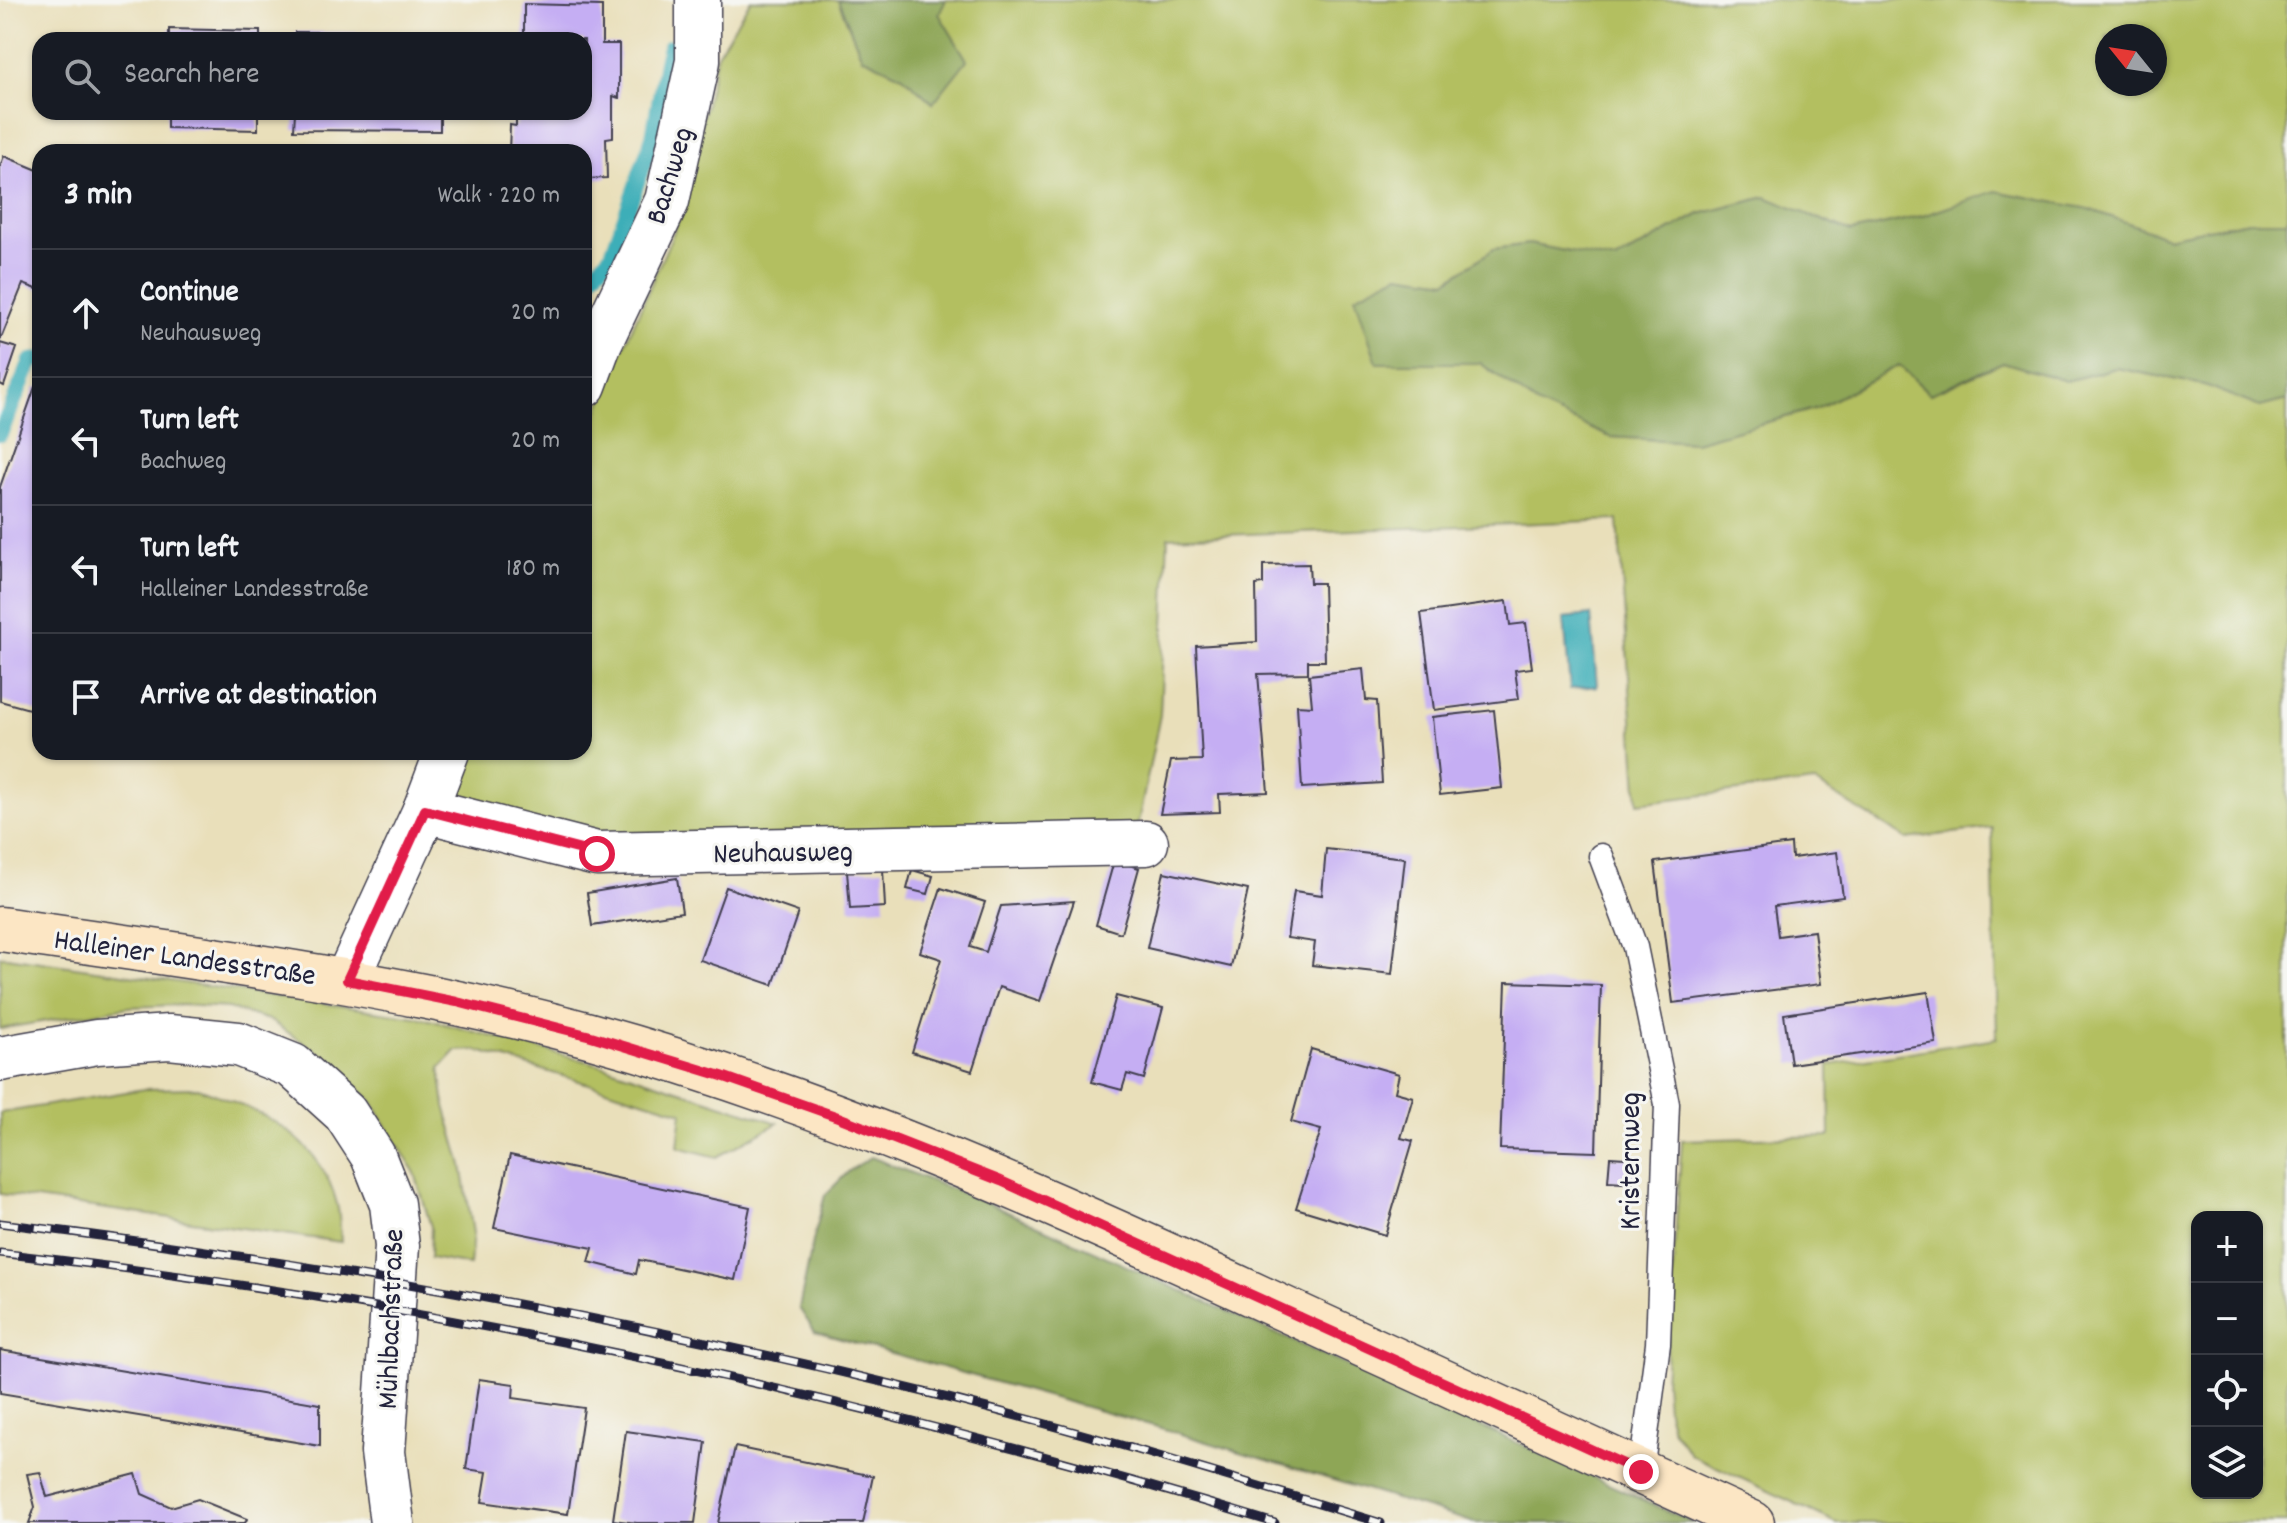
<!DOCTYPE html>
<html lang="en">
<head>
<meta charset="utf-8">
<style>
  body { margin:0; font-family:Dekko,sans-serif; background:#20242c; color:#f1f3f6 }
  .controls { position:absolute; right:24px; bottom:24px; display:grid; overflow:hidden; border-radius:16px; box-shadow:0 2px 6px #0004 }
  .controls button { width:72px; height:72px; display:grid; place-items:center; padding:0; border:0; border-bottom:2px solid #363941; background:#171b24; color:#f1f3f6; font:40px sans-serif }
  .compass { position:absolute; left:2095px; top:24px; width:72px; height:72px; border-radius:50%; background:#171b24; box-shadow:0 2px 6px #0004; rotate:300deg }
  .stop { position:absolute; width:24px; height:24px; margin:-18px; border:6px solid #e11d48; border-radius:50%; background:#fff }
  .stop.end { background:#e11d48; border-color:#fff; box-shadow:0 2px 8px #0008 }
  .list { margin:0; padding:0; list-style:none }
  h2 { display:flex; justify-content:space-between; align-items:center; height:104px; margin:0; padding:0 32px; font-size:34px }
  h2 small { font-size:26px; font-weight:400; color:#9ea1a6 }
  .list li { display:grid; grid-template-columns:52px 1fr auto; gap:24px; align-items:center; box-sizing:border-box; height:128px; padding:0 32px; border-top:2px solid #363941 }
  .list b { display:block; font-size:30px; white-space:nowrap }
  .list p { margin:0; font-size:26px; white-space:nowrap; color:#9ea1a6 }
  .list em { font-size:26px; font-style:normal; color:#9ea1a6 }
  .icon { flex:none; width:44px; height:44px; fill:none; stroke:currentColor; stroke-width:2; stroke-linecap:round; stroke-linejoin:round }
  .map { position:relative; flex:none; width:2287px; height:1523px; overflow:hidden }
  .search { position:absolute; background:#171b24; box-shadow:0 2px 6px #0004; left:32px; top:32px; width:560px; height:88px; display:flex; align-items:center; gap:20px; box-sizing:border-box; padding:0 28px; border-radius:24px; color:#9ea1a6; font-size:30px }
  .panel { position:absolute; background:#171b24; box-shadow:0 2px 6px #0004; left:32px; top:144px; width:560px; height:616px; border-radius:24px }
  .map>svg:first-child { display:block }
  .green { fill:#b3bf61; stroke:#6a704e; stroke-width:2; fill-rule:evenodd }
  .forest { fill:#8ea657; stroke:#586449; stroke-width:2 }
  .water { fill:#3eaeb8; stroke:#30687a; stroke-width:2 }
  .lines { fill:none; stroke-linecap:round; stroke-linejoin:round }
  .stream { stroke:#3eaeb8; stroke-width:16 }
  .building { fill:#c5aef3 }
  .lane-casing { stroke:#403e4e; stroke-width:27 }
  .street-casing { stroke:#403e4e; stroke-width:47 }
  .secondary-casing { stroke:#403e4e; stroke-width:47 }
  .lane { stroke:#fff; stroke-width:24 }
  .street { stroke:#fff; stroke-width:44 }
  .secondary { stroke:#fce6c4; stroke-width:44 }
  .rail-casing { stroke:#22223b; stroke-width:9 }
  .rail { stroke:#f6f6f2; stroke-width:6; stroke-dasharray:18; stroke-linecap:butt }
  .route { stroke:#e11d48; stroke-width:10 }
  .labels { text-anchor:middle; stroke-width:6; stroke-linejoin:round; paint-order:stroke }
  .street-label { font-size:30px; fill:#22223b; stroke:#f6f6f2 }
</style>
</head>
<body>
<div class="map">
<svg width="2287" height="1523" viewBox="0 0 2287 1523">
  <rect width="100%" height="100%" fill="#f6f6f2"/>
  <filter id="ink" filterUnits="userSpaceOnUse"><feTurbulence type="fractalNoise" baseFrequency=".0125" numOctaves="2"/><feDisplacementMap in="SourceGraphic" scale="16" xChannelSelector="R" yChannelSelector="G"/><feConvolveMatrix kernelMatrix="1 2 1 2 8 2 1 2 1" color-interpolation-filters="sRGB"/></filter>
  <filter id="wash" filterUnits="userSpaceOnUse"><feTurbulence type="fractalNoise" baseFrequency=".006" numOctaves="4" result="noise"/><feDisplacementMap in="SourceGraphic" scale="32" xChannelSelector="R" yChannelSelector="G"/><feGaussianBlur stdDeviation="1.8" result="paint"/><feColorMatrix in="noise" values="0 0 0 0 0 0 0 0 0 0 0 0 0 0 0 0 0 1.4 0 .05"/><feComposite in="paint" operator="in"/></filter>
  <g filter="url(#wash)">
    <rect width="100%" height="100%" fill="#e9dfba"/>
    <g class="green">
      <path d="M751 0H838L862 57 903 76 933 103 938 13 946 0H2287V221H2249L2167 237 2089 209 1922 216 1851 232 1765 197 1700 214 1615 261 1529 244 1494 249 1447 281 1399 274 1378 363H1480L1538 405 1610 437 1695 442 1818 408 1899 365 1930 394 2003 362 2066 381 2116 368 2204 385 2260 407 2287 400V1523H1837L1691 1455 1672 1429 1667 1411 1665 1380 1682 1140 1830 1136 1829 1065 1997 1038 1992 828 1907 839 1814 782 1638 803 1618 520 1168 537 1160 715 1137 828 603 844 450 796 467 752H584V450L610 379 681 215 717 54ZM2107 36H2155V84H2107ZM2197 1217H2257V1493H2197Z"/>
      <path d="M0 956 422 1018 601 1065 778 1123 717 1157 678 1147 682 1112 476 1050 456 1051 440 1068 445 1106 462 1165 473 1233 470 1265 430 1258 431 1227 415 1173 371 1100 318 1052 269 1020 228 1008 182 1005 128 1007 0 1029Z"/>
      <path d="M198 1088C259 1110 319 1134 337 1204 340 1216 340 1229 341 1242L0 1194V1113L144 1089Z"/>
    </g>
    <g class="forest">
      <path d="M838 0H946L939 14 967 60 933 103 903 76 862 57Z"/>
      <path d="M1996 191 2089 209 2167 237 2249 221H2287V400L2260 407 2204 385 2116 368 2066 381 2003 362 1930 394 1899 365 1818 408 1695 442 1610 437 1538 405 1480 363H1377L1355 296 1399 274 1447 281 1494 249 1529 244 1615 261 1700 214 1766 197 1851 232 1922 216Z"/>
      <path d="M871 1157 992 1205 1694 1523H1475L1154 1426 815 1332 799 1308 813 1241 825 1195 849 1171Z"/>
    </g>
    <path class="water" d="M1591 615 1597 686 1570 689 1564 618Z"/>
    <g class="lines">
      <g class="stream">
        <path d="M584 284 612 254 653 137 666 62 670 47"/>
        <path d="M0 434 31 361 40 359"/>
      </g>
    </g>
    <g id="blocks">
      <g class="building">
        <path d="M524 4 602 6V44H619V98L613 96V137L606 138 607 178 584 179V152H509L510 125 516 126V112H584V40H524Z"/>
        <path d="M169 29 260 31V40H169Z"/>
        <path d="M295 32 391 33V40H295Z"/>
        <path d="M167 112H258V130L167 128Z"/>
        <path d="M295 112H440V131L294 130Z"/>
        <path d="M4 156 40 171V290L23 284 0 341V167Z"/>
        <path d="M0 343 17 348 4 386 0 384Z"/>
        <path d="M35 387 40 388V712L0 701V487Z"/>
        <path d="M1309 564 1310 583H1323L1325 661H1308V673L1258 674 1268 792 1219 794 1220 812 1160 814 1171 761 1202 760 1196 646 1257 642 1256 585 1263 584V565Z"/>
        <path d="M1507 601 1510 625 1526 623 1532 668 1515 670 1519 699 1434 710 1421 613Z"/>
        <path d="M1363 669 1366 700 1377 701 1382 783 1302 788 1297 705 1312 706 1309 675Z"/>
        <path d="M1494 710 1502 788 1440 795 1432 717Z"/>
        <path d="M1791 844 1792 858 1837 852 1843 897 1774 906 1778 936 1814 931 1821 984 1673 1003 1655 862Z"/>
        <path d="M1326 849 1405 858 1392 974 1312 965 1315 942 1287 938 1294 891 1322 895Z"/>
        <path d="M1114 861 1139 868 1121 933 1096 925Z"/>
        <path d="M883 869 885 907 850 909 847 871Z"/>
        <path d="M912 870 933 876 928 894 907 889Z"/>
        <path d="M1164 872 1248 890 1231 967 1147 948Z"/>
        <path d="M677 878 682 912 592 926 587 893Z"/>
        <path d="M726 887 798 912 773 985 700 960Z"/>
        <path d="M941 888 985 902 970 947 986 952 1001 906 1074 901 1040 1001 999 987 972 1071 912 1052 941 959 920 952Z"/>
        <path d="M1506 982 1601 985 1596 1152 1500 1149Z"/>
        <path d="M1928 992 1936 1043 1791 1064 1784 1014Z"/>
        <path d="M1116 996 1163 1008 1144 1079 1127 1074 1122 1090 1092 1082Z"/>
        <path d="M1311 1049 1399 1074 1395 1092 1413 1097 1401 1138 1413 1141 1385 1235 1296 1208 1321 1130 1291 1122Z"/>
        <path d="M510 1155 750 1207 735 1280 639 1260 636 1274 589 1262 593 1248 494 1228Z"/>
        <path d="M1610 1157 1640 1159 1638 1183 1608 1181Z"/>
        <path d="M0 1350 320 1404V1446L0 1393Z"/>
        <path d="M479 1379 514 1384 513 1398 584 1408 568 1514 482 1502 487 1472 466 1469Z"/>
        <path d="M626 1431 706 1442 695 1523H637L613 1520Z"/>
        <path d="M735 1447 873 1476 863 1523H718Z"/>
        <path d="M40 1472 47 1497 136 1474 142 1494 171 1507 198 1499 247 1519 245 1523H29L35 1507 27 1474Z"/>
      </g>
    </g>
  </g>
  <g filter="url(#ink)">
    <use href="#blocks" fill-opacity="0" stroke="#403e4e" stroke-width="2"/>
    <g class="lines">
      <g class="lane-casing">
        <path id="lane" d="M1601 856 1635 947 1667 1104 1658 1344 1641 1472"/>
      </g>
      <g class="street-casing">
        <g id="street">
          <path d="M584 385 600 342 667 201 698 61V0"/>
          <path d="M425 810 597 854 1146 843"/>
          <path d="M347 980 425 810 447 752"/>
          <path d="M0 1059 97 1042 169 1037 238 1044 293 1066 345 1113 373 1156 392 1204 397 1246 383 1452 392 1523"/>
        </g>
      </g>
      <g class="secondary-casing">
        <path id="secondary" d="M0 929C198 958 396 982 589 1035 824 1100 1047 1199 1267 1301 1429 1375 1590 1449 1752 1523"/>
      </g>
      <use href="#lane" class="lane"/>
      <use href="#street" class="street"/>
      <use href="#secondary" class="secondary"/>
      <g class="rail-casing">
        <g id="rail">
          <path d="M0 1223C301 1260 600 1314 895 1385 1059 1424 1220 1474 1381 1523"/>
          <path d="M0 1253C432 1302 859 1396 1275 1523"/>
        </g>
      </g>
      <use href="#rail" class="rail"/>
    </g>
  </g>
  <g class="lines" filter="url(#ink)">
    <path class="route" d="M597 854 425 810 347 980 457 1002 591 1036 722 1076 838 1117 1001 1181 1641 1472"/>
  </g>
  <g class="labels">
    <g class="street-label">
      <text transform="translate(668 175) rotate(-73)" y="10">Bachweg</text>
      <text transform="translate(783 851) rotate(-1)" y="10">Neuhausweg</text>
      <text transform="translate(185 956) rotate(8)" y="10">Halleiner Landesstraße</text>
      <text transform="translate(1629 1161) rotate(-90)" y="10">Kristernweg</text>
      <text transform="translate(389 1319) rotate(-88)" y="10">Mühlbachstraße</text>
    </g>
  </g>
</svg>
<div class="controls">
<button>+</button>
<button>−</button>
<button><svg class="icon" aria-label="locate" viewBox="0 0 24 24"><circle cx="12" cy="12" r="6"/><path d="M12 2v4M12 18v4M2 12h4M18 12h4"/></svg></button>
<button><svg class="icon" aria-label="layers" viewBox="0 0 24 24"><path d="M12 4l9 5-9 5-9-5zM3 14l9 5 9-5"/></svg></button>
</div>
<svg class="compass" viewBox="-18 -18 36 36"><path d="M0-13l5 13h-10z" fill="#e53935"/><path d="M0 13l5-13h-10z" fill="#9ea1a6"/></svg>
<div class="stop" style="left:597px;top:854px"></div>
<div class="stop end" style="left:1641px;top:1472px"></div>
<div class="search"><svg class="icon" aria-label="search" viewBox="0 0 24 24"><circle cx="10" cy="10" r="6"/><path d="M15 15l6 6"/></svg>Search here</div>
<section class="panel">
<h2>3 min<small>Walk · 220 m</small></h2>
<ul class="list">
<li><svg class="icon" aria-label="ahead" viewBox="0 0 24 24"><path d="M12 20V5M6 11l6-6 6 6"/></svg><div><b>Continue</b><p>Neuhausweg</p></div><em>20 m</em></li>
<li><svg class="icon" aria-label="left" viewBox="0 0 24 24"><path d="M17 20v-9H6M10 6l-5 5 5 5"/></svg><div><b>Turn left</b><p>Bachweg</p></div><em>20 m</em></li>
<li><svg class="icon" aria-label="left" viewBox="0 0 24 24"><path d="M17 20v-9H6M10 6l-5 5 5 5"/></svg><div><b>Turn left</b><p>Halleiner Landesstraße</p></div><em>180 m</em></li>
<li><svg class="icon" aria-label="arrive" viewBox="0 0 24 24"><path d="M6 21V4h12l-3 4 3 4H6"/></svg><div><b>Arrive at destination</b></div></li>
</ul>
</section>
</div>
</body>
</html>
